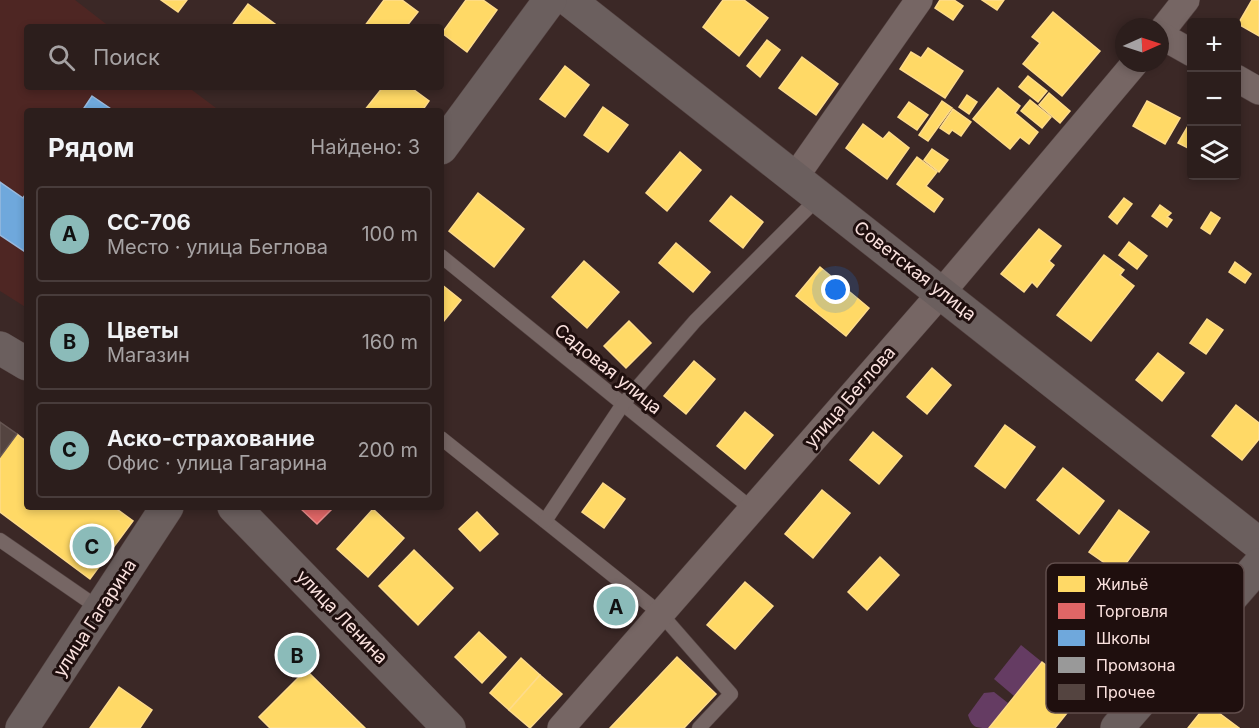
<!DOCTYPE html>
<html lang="ru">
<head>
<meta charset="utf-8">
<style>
  body { margin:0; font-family:Inter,sans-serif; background:#382b29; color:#f1f3f6 }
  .controls { position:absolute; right:18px; top:18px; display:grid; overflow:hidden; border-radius:6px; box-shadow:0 3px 9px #0003 }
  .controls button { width:54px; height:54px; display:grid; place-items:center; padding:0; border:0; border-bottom:2px solid #483c3b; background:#2c1e1c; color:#f1f3f6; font:30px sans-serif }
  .compass { position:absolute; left:1115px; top:18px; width:54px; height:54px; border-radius:50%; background:#2c1e1c; box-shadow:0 3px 9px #0003; rotate:87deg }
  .you { position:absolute; left:836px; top:290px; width:21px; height:21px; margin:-15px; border:4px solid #fff; border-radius:50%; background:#1a73e8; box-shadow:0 0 0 9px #1a73e833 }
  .badge { display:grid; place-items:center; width:39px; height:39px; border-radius:50%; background:#8bbbb9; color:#111; font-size:20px; font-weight:700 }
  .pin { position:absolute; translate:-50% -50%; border:3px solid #fff; box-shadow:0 2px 6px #0006 }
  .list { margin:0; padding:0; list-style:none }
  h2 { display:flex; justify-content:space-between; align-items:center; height:78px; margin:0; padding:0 24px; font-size:26px }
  h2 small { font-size:20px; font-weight:400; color:#a6a2a3 }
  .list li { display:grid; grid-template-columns:39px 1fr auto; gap:18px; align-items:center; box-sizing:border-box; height:96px; margin:0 12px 12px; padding:0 12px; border:2px solid #483c3b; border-radius:6px }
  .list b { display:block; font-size:22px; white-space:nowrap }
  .list p { margin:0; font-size:20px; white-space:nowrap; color:#a6a2a3 }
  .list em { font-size:20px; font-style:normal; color:#a6a2a3 }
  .icon { flex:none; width:33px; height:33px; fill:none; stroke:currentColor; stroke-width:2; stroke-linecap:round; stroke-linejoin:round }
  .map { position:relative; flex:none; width:1259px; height:728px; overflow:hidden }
  .search { position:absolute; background:#2c1e1c; box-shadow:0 3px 9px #0003; left:24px; top:24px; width:420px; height:66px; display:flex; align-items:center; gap:15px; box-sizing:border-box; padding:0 21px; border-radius:6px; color:#a6a2a3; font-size:22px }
  .panel { position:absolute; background:#2c1e1c; box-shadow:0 3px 9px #0003; left:24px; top:108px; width:420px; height:402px; border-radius:6px }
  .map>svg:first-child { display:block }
  .built { fill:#4e2623 }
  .green { fill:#653c63 }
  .homes { fill:#ffd966; stroke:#fedb8a; stroke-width:1.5 }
  .shops { fill:#e06666; stroke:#e88b8a; stroke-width:1.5 }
  .schools { fill:#6fa8dc; stroke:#99b9dd; stroke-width:1.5 }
  .industry { fill:#999; stroke:#b6afae; stroke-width:1.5 }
  .building { fill:#544440; stroke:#665652; stroke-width:1.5 }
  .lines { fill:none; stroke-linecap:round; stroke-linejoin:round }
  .lane-casing { stroke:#544342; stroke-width:15 }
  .street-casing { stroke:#544342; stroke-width:28 }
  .secondary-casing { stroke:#544342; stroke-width:34 }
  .lane { stroke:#766664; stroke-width:14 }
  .street { stroke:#766664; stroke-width:27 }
  .secondary { stroke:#6b5f5e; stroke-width:33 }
  .labels { text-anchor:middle; stroke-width:6; stroke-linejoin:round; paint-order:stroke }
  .street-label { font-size:18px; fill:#fae1de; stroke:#1f0f0e }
  .key { fill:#1f0f0e; stroke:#614e4c; stroke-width:1.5 }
  .key-label { font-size:16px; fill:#fae1de }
</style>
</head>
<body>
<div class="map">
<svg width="1259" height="728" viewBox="0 0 1259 728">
  <rect width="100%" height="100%" fill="#3b2826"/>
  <path class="built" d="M0 0H75L110 27H27V87H188L220 111H27V308L0 291Z"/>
  <g class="green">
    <path d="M1021 645 1042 662 1014 696 994 679Z"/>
    <path d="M994 692 1008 703 989 728C976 728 972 728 968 715L984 693Z"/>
  </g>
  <g class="homes">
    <path d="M161 0H187L178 12Z"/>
    <path d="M384 0H402L418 12 406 27H364Z"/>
    <path d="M466 0H483L497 10 467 52 442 33Z"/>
    <path d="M723 0H744L768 18 739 56 703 27Z"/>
    <path d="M940 0H954L963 6 953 20 935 8Z"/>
    <path d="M982 0H1004L997 10Z"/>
    <path d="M1252 0H1259V36L1238 24Z"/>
    <path d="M248 4 279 27H231Z"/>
    <path d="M1053 12 1100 51 1062 96 1023 64 1040 43 1032 37Z"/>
    <path d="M767 40 780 50 760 77 747 66Z"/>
    <path d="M928 48 963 71 945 98 900 69 911 52 921 58Z"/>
    <path d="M802 57 838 84 816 115 779 88Z"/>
    <path d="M565 66 589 85 565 117 540 99Z"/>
    <path d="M1028 76 1047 91 1038 102 1019 87Z"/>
    <path d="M383 87H410L429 101 422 111H364Z"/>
    <path d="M998 88 1020 106 1015 113 1038 132 1029 144 1020 137 1010 149 973 119Z"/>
    <path d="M1049 93 1070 111 1060 123 1039 105Z"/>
    <path d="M967 95 977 102 969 114 959 107Z"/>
    <path d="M1030 100 1051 117 1042 128 1021 111Z"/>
    <path d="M942 101 952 108 928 141 919 135Z"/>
    <path d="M1147 101 1180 118 1165 144 1133 126Z"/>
    <path d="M909 102 928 115 917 130 898 117Z"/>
    <path d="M603 107 628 125 608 152 584 135Z"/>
    <path d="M953 109 971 122 961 136 952 130 949 134 940 128Z"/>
    <path d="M1192 119V150L1178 143Z"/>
    <path d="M863 124 883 139 889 132 909 148 887 179 846 148Z"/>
    <path d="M932 149 948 160 939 172 924 160Z"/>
    <path d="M680 152 701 170 667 211 646 193Z"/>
    <path d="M917 157 937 172 926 186 943 199 934 212 897 184Z"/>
    <path d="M478 193 524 229 494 267 449 231Z"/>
    <path d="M731 196 763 222 743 248 710 221Z"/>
    <path d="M1124 198 1132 204 1117 224 1109 217Z"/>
    <path d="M1160 205 1171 213 1167 217 1172 220 1167 227 1152 216Z"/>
    <path d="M1211 212 1220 218 1210 234 1201 228Z"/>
    <path d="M1039 229 1061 246 1049 261 1054 265 1037 287 1032 282 1024 292 1001 274Z"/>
    <path d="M1129 242 1147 256 1137 269 1119 255Z"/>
    <path d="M676 243 710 272 693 292 659 263Z"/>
    <path d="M1104 255 1124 270 1120 275 1134 286 1091 341 1057 315Z"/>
    <path d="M584 261 619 292 587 328 552 297Z"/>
    <path d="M1235 262 1251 274 1245 283 1229 272Z"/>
    <path d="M820 267 869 308 846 336 796 296Z"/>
    <path d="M441 284 461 300 443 322 441 321Z"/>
    <path d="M1207 319 1223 330 1206 354 1190 343Z"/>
    <path d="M629 321 651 343 626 368 604 346Z"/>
    <path d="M1158 353 1184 373 1162 401 1136 380Z"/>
    <path d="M694 361 715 379 686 414 664 396Z"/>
    <path d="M932 368 951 385 927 414 907 397Z"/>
    <path d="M1236 405 1259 423V439L1242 460 1212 436Z"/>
    <path d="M745 412 773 435 745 469 717 446Z"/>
    <path d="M1005 425 1035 447 1005 488 975 466Z"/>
    <path d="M873 432 902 456 879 484 850 460Z"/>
    <path d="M17 434 27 442V507H114L133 521 90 579 0 512V457Z"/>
    <path d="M1063 468 1104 501 1079 534 1037 500Z"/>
    <path d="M603 483 625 499 604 528 582 512Z"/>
    <path d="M822 490 850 513 813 558 785 534Z"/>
    <path d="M373 509 404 538 368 577 337 549Z"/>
    <path d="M1119 510 1149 532 1119 573 1089 552Z"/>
    <path d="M477 512 498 534 480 551 459 529Z"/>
    <path d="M414 550 453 588 418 625 379 586Z"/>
    <path d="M880 557 899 575 867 610 848 592Z"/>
    <path d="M745 582 773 606 735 649 707 625Z"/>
    <path d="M479 632 506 657 482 683 455 657Z"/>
    <path d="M677 657 716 694 684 728H610Z"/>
    <path d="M521 658 540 675 509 710 490 693Z"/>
    <path d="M1042 662 1082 694 1055 728H989Z"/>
    <path d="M306 670 365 728H270L259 717Z"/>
    <path d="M540 675 562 694 530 728 509 710Z"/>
    <path d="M119 687 152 710 140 728H90Z"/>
    <path d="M1207 704 1239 728H1188Z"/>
  </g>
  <g class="shops">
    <path d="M299 507H334L317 524Z"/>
    <path d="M293 642 310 659 301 668 284 652Z"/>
  </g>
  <g class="schools">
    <path d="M92 96 114 111H82Z"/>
    <path d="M0 182 23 198 27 192V253L0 235Z"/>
  </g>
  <path class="industry" d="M618 595 627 604 615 617 606 608Z"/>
  <path class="building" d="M0 422 17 434 0 457Z"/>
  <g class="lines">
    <g class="lane-casing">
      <g id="lane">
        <path d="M441 256 752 509"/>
        <path d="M441 438 661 614 731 694 699 728"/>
        <path d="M545 521 623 404 695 321 820 196"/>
        <path d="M0 540 100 609"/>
      </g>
    </g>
    <g class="street-casing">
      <g id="street">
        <path d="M1160 33 1186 0"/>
        <path d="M1160 35 1192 53"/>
        <path d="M1236 78 1259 91"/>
        <path d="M795 177 919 0"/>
        <path d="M561 728 942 292 1135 63"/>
      </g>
    </g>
    <g class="secondary-casing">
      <g id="secondary">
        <path d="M569 0 1259 544"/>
        <path d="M441 148 550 0"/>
        <path d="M0 348 27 364"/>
        <path d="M234 507 449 728"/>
        <path d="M22 728 167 507"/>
        <path d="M1117 728 1259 565"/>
      </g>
    </g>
    <use href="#lane" class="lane"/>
    <use href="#street" class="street"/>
    <use href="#secondary" class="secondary"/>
  </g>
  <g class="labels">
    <g class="street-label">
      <text transform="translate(915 271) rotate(38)" y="6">Советская улица</text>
      <text transform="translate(608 369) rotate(39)" y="6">Садовая улица</text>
      <text transform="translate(850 397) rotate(-49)" y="6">улица Беглова</text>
      <text transform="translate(342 617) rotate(46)" y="6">улица Ленина</text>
      <text transform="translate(95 618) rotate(-57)" y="6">улица Гагарина</text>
    </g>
  </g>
  <rect x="1046" y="563" width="198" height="150" rx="9" class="key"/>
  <rect x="1058" y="576" width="27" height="16" fill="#ffd966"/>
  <rect x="1058" y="603" width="27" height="16" fill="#e06666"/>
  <rect x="1058" y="630" width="27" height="16" fill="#6fa8dc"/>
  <rect x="1058" y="657" width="27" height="16" fill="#999"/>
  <rect x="1058" y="684" width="27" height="16" fill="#544440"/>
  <g class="key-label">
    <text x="1096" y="590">Жильё</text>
    <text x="1096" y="617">Торговля</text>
    <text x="1096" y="644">Школы</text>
    <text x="1096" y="671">Промзона</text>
    <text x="1096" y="698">Прочее</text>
  </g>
</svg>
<div class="controls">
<button>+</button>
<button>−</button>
<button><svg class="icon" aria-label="layers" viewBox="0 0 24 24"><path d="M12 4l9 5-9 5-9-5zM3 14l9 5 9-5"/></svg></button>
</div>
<svg class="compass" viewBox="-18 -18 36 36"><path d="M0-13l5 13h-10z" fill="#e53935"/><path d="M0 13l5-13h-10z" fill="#a6a2a3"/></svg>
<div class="you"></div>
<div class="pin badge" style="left:616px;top:606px">A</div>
<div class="pin badge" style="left:297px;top:655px">B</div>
<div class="pin badge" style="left:92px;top:546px">C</div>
<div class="search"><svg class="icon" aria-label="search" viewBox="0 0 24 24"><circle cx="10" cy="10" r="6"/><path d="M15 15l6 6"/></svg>Поиск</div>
<section class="panel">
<h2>Рядом<small>Найдено: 3</small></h2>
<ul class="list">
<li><span class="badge">A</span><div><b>СС-706</b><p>Место · улица Беглова</p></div><em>100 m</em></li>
<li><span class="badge">B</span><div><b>Цветы</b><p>Магазин</p></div><em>160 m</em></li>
<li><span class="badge">C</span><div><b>Аско-страхование</b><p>Офис · улица Гагарина</p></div><em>200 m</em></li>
</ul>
</section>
</div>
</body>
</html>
